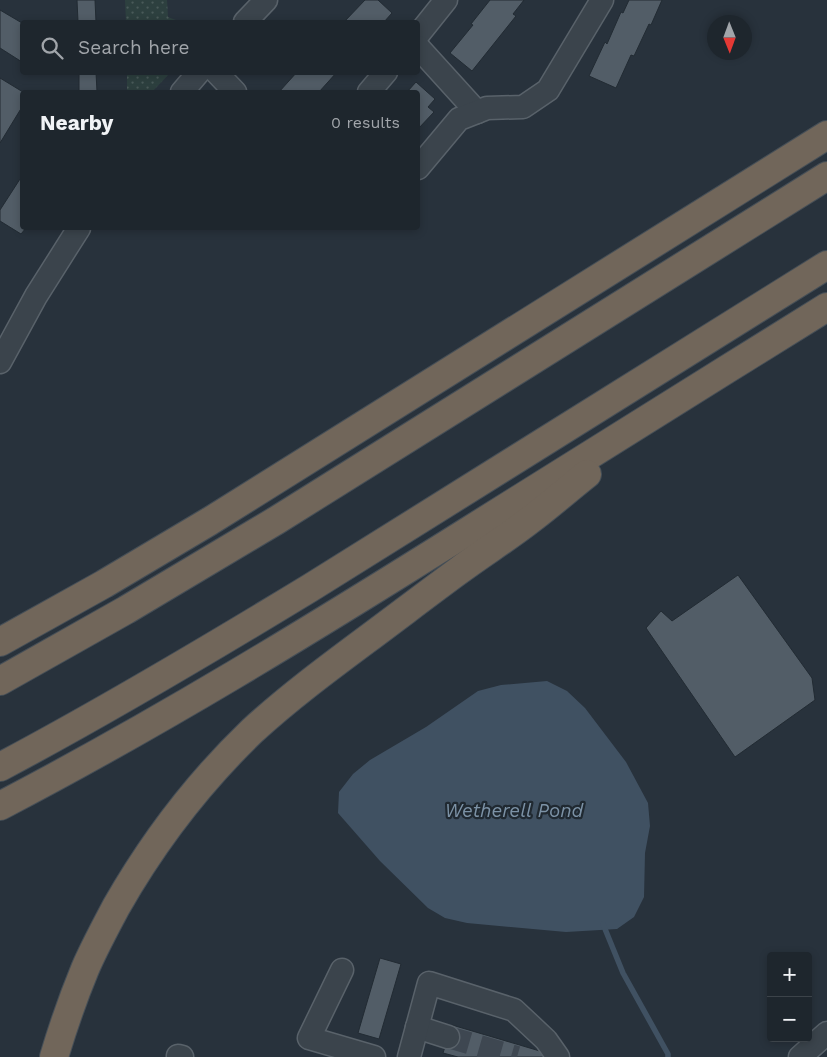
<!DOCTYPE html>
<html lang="en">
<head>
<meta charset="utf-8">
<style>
  body { margin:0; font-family:"Work Sans",sans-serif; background:#2b3239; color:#f1f3f6 }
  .controls { position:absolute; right:15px; bottom:15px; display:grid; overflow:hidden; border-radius:5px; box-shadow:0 2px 8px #0003 }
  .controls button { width:45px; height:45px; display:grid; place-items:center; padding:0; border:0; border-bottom:1px solid #3c4349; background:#1e262d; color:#f1f3f6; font:25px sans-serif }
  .compass { position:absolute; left:707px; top:15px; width:45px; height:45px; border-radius:50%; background:#1e262d; box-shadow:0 2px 8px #0003; rotate:179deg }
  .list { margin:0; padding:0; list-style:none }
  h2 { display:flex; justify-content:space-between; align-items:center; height:65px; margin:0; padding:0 20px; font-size:21px }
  h2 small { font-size:16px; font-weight:400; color:#a1a5aa }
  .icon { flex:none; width:28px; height:28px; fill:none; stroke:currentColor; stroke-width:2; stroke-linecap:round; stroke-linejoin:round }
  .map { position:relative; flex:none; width:827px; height:1057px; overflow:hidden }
  .search { position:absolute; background:#1e262d; box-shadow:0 2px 8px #0003; left:20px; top:20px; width:400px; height:55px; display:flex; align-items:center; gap:12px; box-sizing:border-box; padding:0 18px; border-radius:5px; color:#a1a5aa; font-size:19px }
  .panel { position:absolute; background:#1e262d; box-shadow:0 2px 8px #0003; left:20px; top:90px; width:400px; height:140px; border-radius:5px }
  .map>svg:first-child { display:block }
  .park { fill:url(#park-dots) }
  .water { fill:#405162 }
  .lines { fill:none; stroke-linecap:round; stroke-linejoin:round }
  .stream { stroke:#405162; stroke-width:5.5 }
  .building { fill:#525d67; stroke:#222b33 }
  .minor-tunnel { stroke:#3e4751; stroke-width:22; stroke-dasharray:22 11; stroke-linecap:butt }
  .minor-casing { stroke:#59626a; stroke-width:25 }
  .highway-casing { stroke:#464f57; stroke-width:30 }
  .minor { stroke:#3b444c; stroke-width:22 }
  .highway { stroke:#71665a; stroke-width:28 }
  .labels { text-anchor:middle; stroke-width:4.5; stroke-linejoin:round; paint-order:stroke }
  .water-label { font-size:19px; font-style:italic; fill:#7c92a6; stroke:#202931 }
</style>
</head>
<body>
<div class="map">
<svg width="827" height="1057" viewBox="0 0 827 1057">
  <defs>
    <pattern id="park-dots" width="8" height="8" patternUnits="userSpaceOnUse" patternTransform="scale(1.25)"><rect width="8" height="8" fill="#2d403f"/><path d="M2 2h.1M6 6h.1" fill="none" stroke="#495a59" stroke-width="1.8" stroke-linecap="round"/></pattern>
  </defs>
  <rect width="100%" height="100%" fill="#28323c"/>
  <g class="park">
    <path d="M125 0H167L168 17 181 22H126Z"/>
    <path d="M127 73V72L170 73 152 92H127Z"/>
  </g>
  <path class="water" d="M547 681 567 691 585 708 626 762 648 803 650 826 645 853 644 897 634 917 617 929 566 932 467 923 445 918 428 908 380 861 338 813 339 792 353 774 370 760 426 727 478 691 501 685Z"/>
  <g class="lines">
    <path class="stream" d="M603 924 623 973 668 1054V1057"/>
  </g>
  <g class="building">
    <path d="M77 0H95L96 22H78Z"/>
    <path d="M365 0H378L392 13 384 22H344Z"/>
    <path d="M490 0H524L513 14 516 16 472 71 450 53 473 25 471 24Z"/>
    <path d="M629 0H662L651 25 649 24 634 56 631 55 616 88 589 76 605 42 607 44 621 12 623 13Z"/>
    <path d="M0 10 22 23V62L0 48Z"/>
    <path d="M79 72H96L97 92H79Z"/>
    <path d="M297 72H337L319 92H279Z"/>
    <path d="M0 78 23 92 22 107 0 143Z"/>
    <path d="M416 82 435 99 428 107 434 112 418 129V92H407Z"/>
    <path d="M20 179 22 180V228H26L21 234 0 221V210Z"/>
    <path d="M738 575 812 678 815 700 735 757 646 628 661 611 672 621Z"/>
    <path d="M380 958 401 964 379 1039 358 1033Z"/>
    <path d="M452 1025 550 1054 549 1057H458L443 1053Z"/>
  </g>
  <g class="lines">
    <path class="minor-tunnel" d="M448 1037 517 1057"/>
    <g class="minor-casing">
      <g id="minor">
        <path d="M245 22 266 0"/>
        <path d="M418 35 446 0"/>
        <path d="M418 47 477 112"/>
        <path d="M216 72 235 92"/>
        <path d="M182 92 199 72"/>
        <path d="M369 92 386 72"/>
        <path d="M418 168 459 119 487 108 523 107 548 90 602 0"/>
        <path d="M0 362 36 296 79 228"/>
        <path d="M342 970 309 1038 374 1057"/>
        <path d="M417 1027 448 1037"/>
        <path d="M178 1056 182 1057"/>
        <path d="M409 1057 429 983 514 1010 546 1040 558 1057"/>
        <path d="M800 1057 827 1033"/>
      </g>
    </g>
    <g class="highway-casing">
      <g id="highway">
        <path d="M0 642 104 584 210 521 827 135"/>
        <path d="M0 681 126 610 277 520 827 176"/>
        <path d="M0 767C106 711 208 650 310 588L827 265"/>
        <path d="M0 806C159 723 312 629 465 533 585 458 706 382 827 307"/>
        <path d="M54 1057C63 1027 73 998 85 969 94 948 105 928 116 907 153 842 198 783 252 731 288 698 327 669 366 640 397 617 427 594 457 572 481 554 507 538 530 520 550 505 568 489 587 474"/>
      </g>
    </g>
    <use href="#minor" class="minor"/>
    <use href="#highway" class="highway"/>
  </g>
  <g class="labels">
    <g class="water-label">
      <text x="514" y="817">Wetherell Pond</text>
    </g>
  </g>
</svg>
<div class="controls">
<button>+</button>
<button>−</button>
</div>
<svg class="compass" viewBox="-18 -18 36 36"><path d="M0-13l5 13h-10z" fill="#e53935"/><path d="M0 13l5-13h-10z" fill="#a1a5aa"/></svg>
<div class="search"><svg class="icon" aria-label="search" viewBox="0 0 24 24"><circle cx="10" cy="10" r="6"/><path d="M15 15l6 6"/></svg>Search here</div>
<section class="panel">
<h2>Nearby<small>0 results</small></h2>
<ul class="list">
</ul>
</section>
</div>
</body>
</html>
